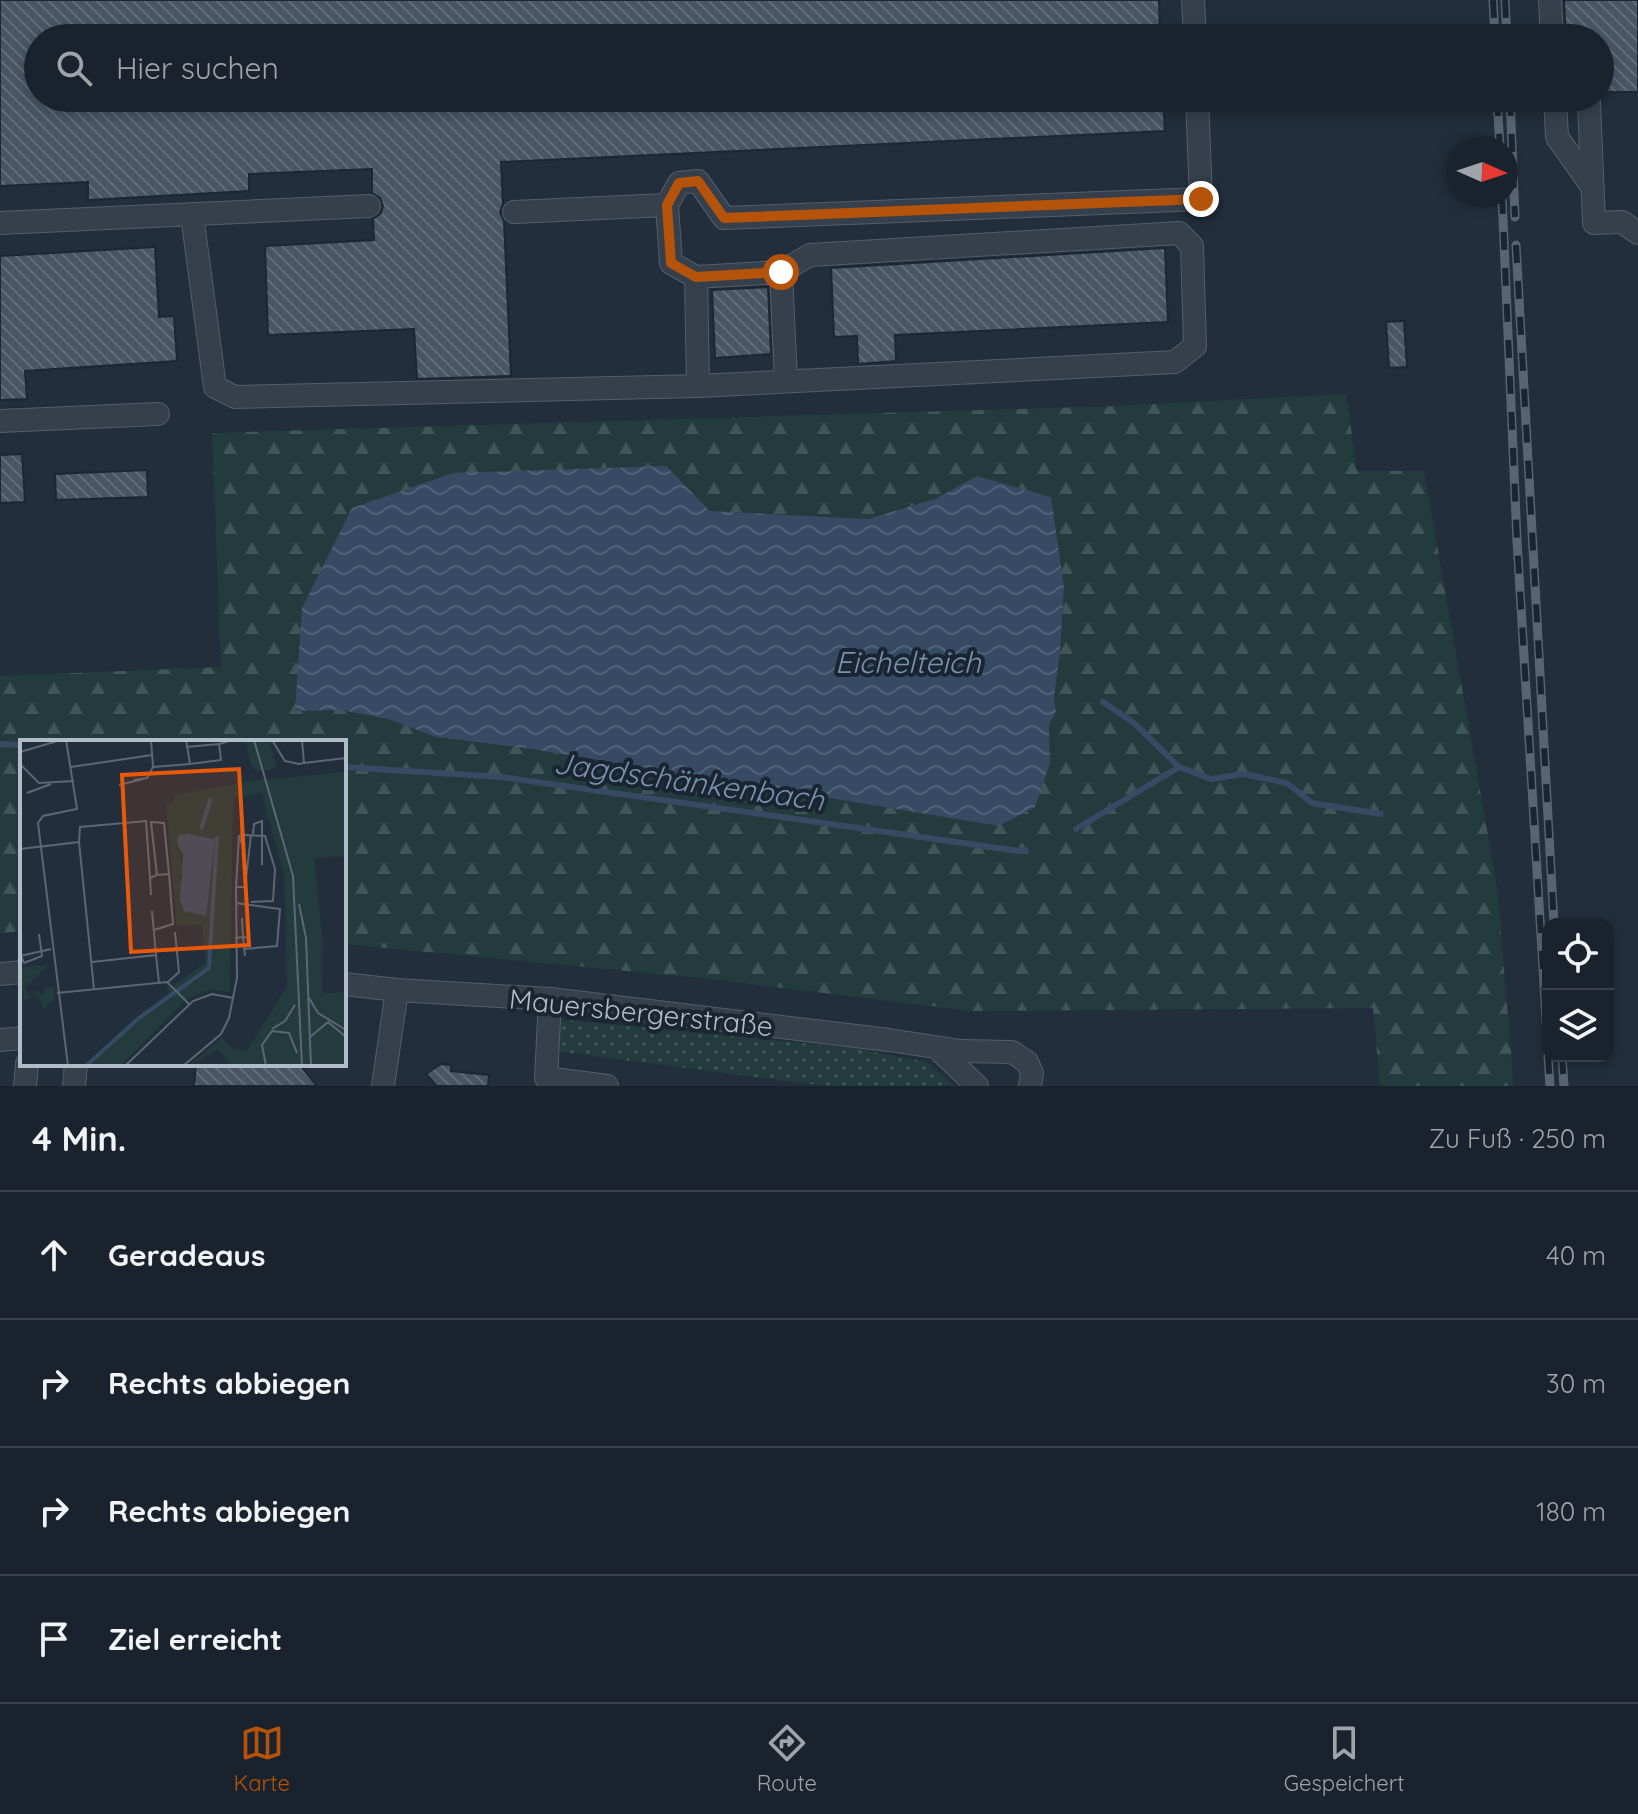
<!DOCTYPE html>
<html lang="de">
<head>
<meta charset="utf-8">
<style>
  :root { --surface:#1a222d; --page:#272f39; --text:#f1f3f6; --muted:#9fa4aa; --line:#383f49; --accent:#b45309 }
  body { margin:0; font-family:Quicksand,sans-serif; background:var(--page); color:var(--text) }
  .controls { position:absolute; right:24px; bottom:24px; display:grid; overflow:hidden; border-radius:16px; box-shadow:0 4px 12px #0003 }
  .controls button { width:72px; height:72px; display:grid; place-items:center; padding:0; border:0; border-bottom:2px solid var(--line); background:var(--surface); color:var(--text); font:40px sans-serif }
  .compass { position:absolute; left:1446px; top:136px; width:72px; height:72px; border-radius:50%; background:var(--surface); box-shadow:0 4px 12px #0003; rotate:93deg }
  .stop { position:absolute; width:24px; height:24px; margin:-18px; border:6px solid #b45309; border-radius:50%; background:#fff }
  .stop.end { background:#b45309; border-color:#fff; box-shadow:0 2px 8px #0008 }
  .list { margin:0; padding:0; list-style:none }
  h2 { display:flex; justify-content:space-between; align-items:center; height:104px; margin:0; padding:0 32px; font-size:34px }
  h2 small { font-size:26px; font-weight:400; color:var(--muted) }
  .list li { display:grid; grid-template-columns:52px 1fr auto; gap:24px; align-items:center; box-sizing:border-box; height:128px; padding:0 32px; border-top:2px solid var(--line) }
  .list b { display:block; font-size:30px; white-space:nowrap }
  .list em { font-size:26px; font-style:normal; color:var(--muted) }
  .icon { flex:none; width:44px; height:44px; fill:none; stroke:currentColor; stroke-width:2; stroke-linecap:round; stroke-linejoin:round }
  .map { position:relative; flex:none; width:1638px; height:1086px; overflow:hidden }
  .search { position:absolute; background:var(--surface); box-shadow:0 4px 12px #0003; left:24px; right:24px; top:24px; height:88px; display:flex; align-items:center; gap:20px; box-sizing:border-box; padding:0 28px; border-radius:44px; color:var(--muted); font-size:30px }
  .sheet { height:616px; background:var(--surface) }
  nav { display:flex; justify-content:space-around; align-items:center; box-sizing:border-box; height:112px; border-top:2px solid var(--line); background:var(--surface); font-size:22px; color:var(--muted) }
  nav a { display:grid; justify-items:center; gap:4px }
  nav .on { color:var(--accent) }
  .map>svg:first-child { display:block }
</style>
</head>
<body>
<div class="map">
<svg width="1638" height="1086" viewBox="0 0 1638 1086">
  <defs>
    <pattern id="grass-dots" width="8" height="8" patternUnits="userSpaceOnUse" patternTransform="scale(2)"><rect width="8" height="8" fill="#243b3d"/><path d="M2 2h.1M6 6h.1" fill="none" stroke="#415558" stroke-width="1.8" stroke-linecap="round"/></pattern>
    <pattern id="forest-firs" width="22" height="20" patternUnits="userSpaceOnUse" patternTransform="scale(2)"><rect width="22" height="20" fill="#243b3d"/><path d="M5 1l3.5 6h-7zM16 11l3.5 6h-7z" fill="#415558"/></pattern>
    <pattern id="water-waves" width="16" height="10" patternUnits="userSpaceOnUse" patternTransform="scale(2)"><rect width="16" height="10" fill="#364a63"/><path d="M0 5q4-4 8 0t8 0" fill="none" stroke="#516278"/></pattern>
    <pattern id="building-back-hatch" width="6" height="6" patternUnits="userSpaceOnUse" patternTransform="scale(2)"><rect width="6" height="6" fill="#485565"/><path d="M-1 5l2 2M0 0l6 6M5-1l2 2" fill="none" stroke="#606c7a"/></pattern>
  </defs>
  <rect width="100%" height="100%" fill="#222e3c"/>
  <path fill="url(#grass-dots)" d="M 557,1019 L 853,1048 L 927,1062 L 955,1086 L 826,1086 L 555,1051 Z"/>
  <path fill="url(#forest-firs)" fill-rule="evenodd" d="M 1346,394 L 1357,471 L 1424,471 L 1497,887 L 1514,1086 L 1380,1086 L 1373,1008 L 972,1011 L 701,978 L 344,944 L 344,742 L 22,742 L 22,931 L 0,933 L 0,676 L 221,667 L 212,433 L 1116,406 ZM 665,466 L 710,511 L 868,519 L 935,499 L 977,477 L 1051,497 L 1064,587 L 1060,652 L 1054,697 L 1056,712 L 1049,725 L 1050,763 L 999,826 L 526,748 L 436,737 L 388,719 L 342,710 L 296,711 L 302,608 Z"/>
  <path fill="url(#water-waves)" d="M 666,466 L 710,511 L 868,519 L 935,499 L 977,476 L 1051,497 L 1064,587 L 1060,652 L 1054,697 L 1056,712 L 1049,725 L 1050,763 L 1035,807 L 999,826 L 526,748 L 436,737 L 388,719 L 342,710 L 295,711 L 302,608 L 352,508 L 453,473 Z"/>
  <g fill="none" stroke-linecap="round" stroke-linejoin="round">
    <path stroke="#364a63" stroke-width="6" d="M 1103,702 L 1134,723 L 1179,767 L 1211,779 L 1243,774 L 1287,783 L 1312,803 L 1381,814
      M 0,744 L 22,745
      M 344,767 L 501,777 L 1019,851 L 1026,850
      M 1076,829 L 1179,767"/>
  </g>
  <path fill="url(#building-back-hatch)" stroke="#1d2733" stroke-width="2" d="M 0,0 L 1159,0 L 1160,38 L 38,38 L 38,98 L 1163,98 L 1165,131 L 501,162 L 503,204 L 500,212 L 504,221 L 511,376 L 417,379 L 414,329 L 268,335 L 265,246 L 374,240 L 373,219 L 381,213 L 383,206 L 380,198 L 372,193 L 372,169 L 249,174 L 249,191 L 88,200 L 88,182 L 0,186 Z
    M 1564,0 L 1638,0 L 1638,92 L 1600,92 L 1600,38 L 1566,38 Z
    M 155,247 L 159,317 L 174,316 L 177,361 L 25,371 L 27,399 L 0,400 L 0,256 Z
    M 1165,248 L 1168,322 L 895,335 L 896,361 L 858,364 L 857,336 L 834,337 L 831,268 Z
    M 768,287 L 771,354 L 715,358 L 712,290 Z
    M 1404,321 L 1407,367 L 1389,368 L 1386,322 Z
    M 22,454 L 25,502 L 0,503 L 0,455 Z
    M 147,470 L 148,497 L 56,500 L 55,474 Z
    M 196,1064 L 299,1064 L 317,1086 L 194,1086 Z
    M 441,1064 L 451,1065 L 451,1071 L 489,1075 L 488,1086 L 437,1086 L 426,1074 Z"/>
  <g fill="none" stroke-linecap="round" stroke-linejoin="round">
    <g stroke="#545e6a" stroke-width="24">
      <path id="minor" d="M 1193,0 L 1195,38
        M 1550,0 L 1552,38
        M 1555,98 L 1557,137 L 1593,188
        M 1589,103 L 1594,223 L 1622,222 L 1638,233
        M 667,205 L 679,183 L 698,181 L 724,218 L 1201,199 L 1197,98
        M 514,212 L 667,205 L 671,263 L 696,277
        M 192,215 L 215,387 L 235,397 L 698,386 L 1175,362 L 1195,346 L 1192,246 L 1179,233 L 810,255 L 781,272 L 696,277 L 698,386
        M 0,223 L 369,206
        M 781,272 L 786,381
        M 0,421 L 158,414
        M 0,974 L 22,972
        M 344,984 L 397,990 L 550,999 L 889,1040 L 961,1051 L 1012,1052 L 1027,1062 L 1032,1073 L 1030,1086
        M 550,999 L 546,1078 L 607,1086
        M 0,1040 L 22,1038
        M 938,1049 L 977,1086
        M 25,1086 L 27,1064
        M 74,1086 L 76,1064
        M 383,1086 L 397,990"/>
    </g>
    <use href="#minor" stroke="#36404c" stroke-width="22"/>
    <g stroke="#586473" stroke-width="9">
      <path id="rail" d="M 1493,0 L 1495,38
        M 1505,0 L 1507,38
        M 1497,98 L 1500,148
        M 1510,98 L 1515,217
        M 1502,196 L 1517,541 L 1548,1052
        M 1516,245 L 1554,924
        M 1548,1056 L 1550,1086
        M 1562,1056 L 1564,1086"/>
    </g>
    <use href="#rail" stroke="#1b2531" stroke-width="6" stroke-dasharray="18" stroke-linecap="butt"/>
  </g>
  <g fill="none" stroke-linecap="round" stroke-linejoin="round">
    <path stroke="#b45309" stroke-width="10" d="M 781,272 L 696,277 L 671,263 L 667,205 L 679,183 L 698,181 L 724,218 L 1201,199"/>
  </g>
  <g text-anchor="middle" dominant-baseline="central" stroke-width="8" stroke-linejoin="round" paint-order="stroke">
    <g font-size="28" fill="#b2bbc8" stroke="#1b2531">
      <text transform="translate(641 1012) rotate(6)">Mauersbergerstraße</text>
    </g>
    <g font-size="30" font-style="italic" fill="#7992b0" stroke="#1b2531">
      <text x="908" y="662">Eichelteich</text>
      <text transform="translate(689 781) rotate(8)">Jagdschänkenbach</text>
    </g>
  </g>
  <g transform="translate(20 740)">
    <rect width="326" height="326" fill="#222e3c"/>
    <path d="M 225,0 L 249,0 L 257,28 L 237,32 L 232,27 ZM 326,32 L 324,116 L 294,119 L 303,200 L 302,253 L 326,252 L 326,326 L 212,326 L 198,310 L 168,326 L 202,298 L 213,309 L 227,311 L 267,246 L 264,135 L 238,40 ZM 29,224 L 4,249 L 11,256 L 18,250 L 22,255 L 26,247 L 34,247 L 35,259 L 23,269 L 18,254 L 4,260 L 0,228 Z" fill="#243b3d"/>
    <path d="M 238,40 L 243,53 L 213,58 L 210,252 L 190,250 L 168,258 L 100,326 L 89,326 L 118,290 L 154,264 L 145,245 L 151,247 L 186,222 L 182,184 L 157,186 L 146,64 L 154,62 L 154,55 ZM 169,94 L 195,99 L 186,171 L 158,137 L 163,132 L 160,108 Z" fill="#243b3d" fill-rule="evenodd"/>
    <path d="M 146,255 L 155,264 L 128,289 L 118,290 L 89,326 L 70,326 L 102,289 Z" fill="#243b3d"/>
    <path d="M 169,94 L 195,99 L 186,176 L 164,171 L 160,160 L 163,115 L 157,103 L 159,95 Z" fill="#364a63"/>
    <path fill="none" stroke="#364a63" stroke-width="4" d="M 181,89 L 191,58M 66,326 L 119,278 L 189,228 L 197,96"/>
    <path fill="none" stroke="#5c6674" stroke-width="2" d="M 46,0 L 57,69 L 23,76 L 18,83 L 48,326M 166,0 L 170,24 L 201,20 L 199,4 L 212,0M 234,0 L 273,136 L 282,326M 252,0 L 265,21 L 279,24 L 284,23 L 282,0M 166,7 L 199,4M 0,12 L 41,0M 284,23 L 326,18M 1,25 L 19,43 L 54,41M 51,27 L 132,15M 133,27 L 170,24M 114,40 L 127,38 L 133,27 L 131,0M 99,45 L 123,39M 7,53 L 31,44M 233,94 L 234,84 L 242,81 L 242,125M 224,95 L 245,96 L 255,129 L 253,161 L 231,162M 59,102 L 74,249M 221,103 L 222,75M 0,109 L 59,102 L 60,87 L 126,81 L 130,138M 216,147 L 225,147 L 231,95M 131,155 L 130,138 L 137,135M 216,163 L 260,169 L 257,206 L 224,209M 279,164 L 286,198 L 291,326M 134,190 L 153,184 L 149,134 L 144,83 L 131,82 L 137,135 L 149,134M 215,198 L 223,197 L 222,178M 136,215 L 139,243M 0,216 L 31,209M 1,216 L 4,223 L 22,216 L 19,194M 225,216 L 223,197 L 230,198M 72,222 L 136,215 L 132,171M 148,242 L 159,232 L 155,192M 37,253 L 147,242 L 169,264M 289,258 L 298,273 L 326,290M 252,289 L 265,281 L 275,265M 290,297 L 308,282 L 326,297M 105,326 L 173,261 L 192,254 L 213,258M 163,326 L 201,294 L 209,278 L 217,238 L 216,147 L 219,96 L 224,95M 246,326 L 242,305 L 252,291 L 269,293 L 277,313"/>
    <path fill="#e8590c" fill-opacity="0.15" stroke="#e8590c" stroke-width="4" d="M 219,29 L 229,205 L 111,212 L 102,35 Z"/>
    <rect width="326" height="326" fill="none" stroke="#b2bbc8" stroke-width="4"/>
  </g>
</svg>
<div class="controls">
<button><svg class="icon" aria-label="locate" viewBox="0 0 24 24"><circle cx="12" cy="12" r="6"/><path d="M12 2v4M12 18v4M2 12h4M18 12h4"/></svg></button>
<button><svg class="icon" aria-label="layers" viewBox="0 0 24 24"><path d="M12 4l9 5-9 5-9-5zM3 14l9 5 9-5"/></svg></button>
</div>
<svg class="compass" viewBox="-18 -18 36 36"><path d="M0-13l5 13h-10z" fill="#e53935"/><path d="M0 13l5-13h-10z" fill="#9fa4aa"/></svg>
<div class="stop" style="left:781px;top:272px"></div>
<div class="stop end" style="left:1201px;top:199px"></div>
<div class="search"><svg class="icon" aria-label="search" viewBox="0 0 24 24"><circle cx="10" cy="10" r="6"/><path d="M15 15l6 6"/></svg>Hier suchen</div>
</div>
<section class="sheet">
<h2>4 Min.<small>Zu Fuß · 250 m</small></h2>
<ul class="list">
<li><svg class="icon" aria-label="ahead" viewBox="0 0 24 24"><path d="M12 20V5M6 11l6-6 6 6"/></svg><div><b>Geradeaus</b></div><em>40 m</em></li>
<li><svg class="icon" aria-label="right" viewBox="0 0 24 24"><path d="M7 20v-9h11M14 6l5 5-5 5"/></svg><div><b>Rechts abbiegen</b></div><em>30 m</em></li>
<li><svg class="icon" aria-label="right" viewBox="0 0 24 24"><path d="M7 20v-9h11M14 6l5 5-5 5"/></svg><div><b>Rechts abbiegen</b></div><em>180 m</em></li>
<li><svg class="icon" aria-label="arrive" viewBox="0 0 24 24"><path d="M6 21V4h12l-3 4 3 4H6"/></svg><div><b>Ziel erreicht</b></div></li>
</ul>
</section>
<nav>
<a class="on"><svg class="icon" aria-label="map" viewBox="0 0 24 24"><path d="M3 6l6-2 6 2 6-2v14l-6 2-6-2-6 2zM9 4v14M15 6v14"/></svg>Karte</a>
<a><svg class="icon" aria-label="directions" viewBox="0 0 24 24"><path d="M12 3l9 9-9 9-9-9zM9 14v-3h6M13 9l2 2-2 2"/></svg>Route</a>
<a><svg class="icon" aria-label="saved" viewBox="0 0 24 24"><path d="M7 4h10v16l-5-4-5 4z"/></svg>Gespeichert</a>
</nav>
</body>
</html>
